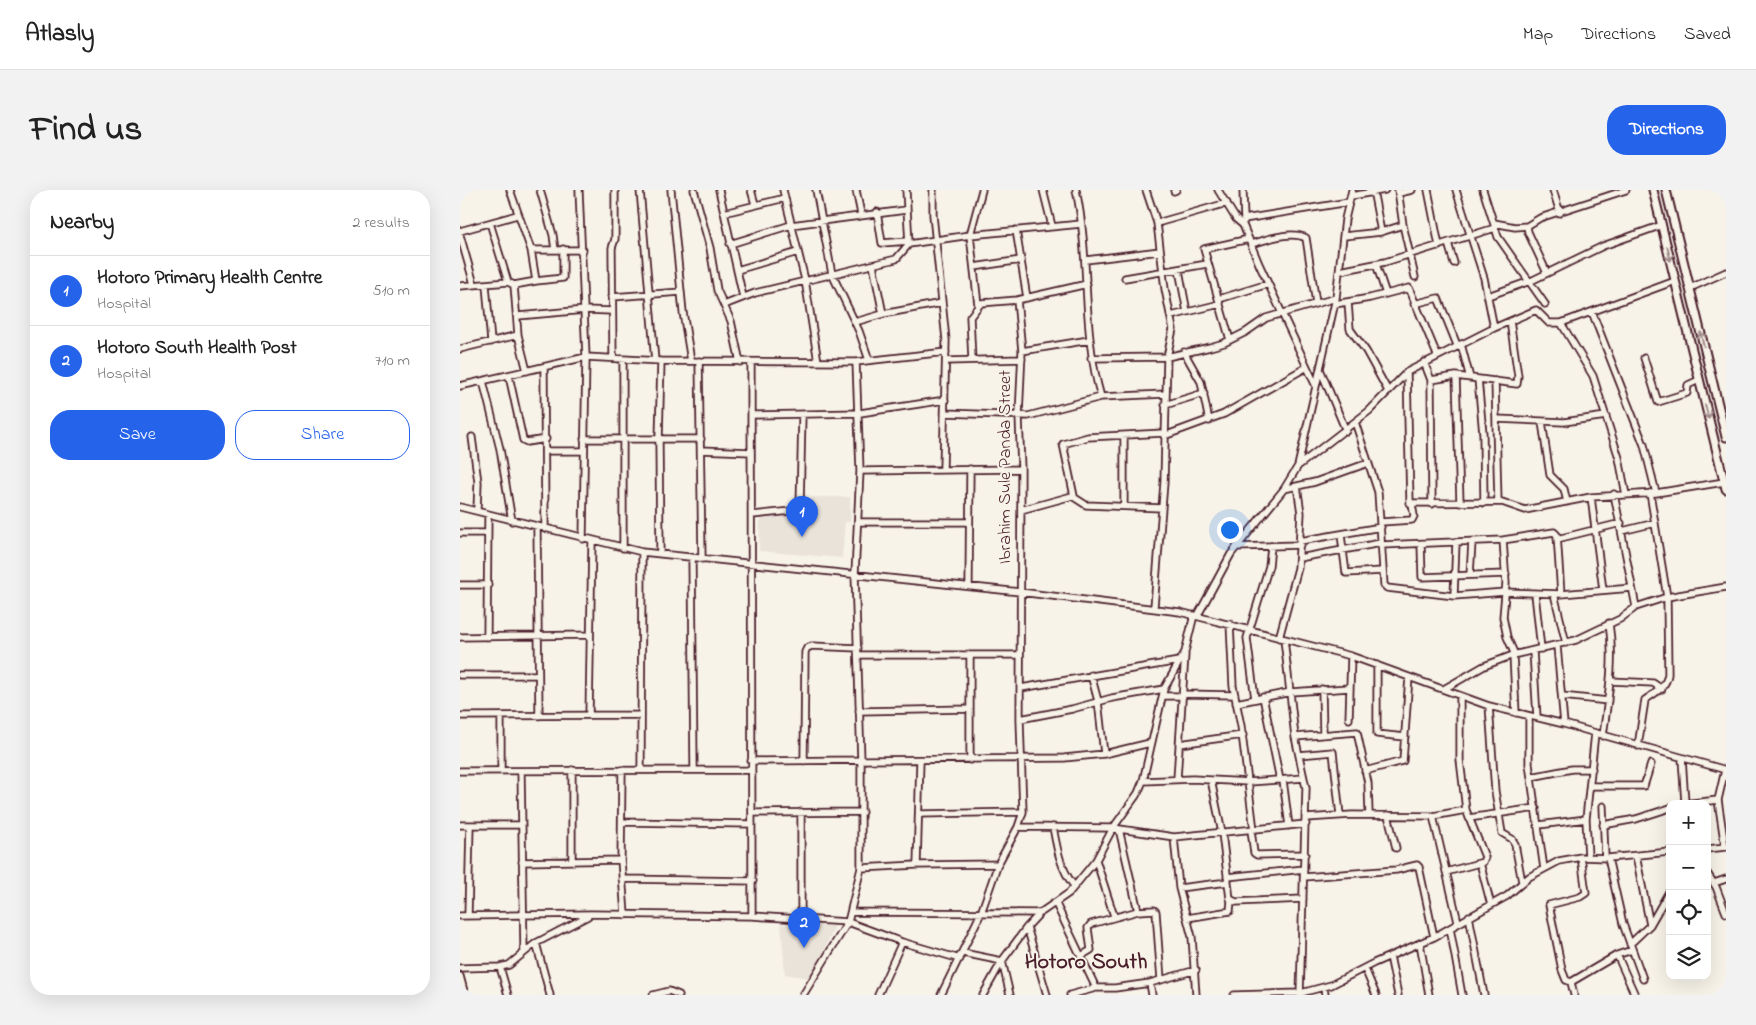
<!DOCTYPE html>
<html lang="en">
<head>
<meta charset="utf-8">
<style>
  :root { --surface:#fff; --page:#f2f2f2; --text:#222; --muted:#767676; --line:#e0e0e0; --accent:#2563eb }
  body { margin:0; font-family:"Indie Flower",sans-serif; background:var(--page); color:var(--text) }
  .controls { position:absolute; right:15px; bottom:15px; display:grid; overflow:hidden; border-radius:10px; box-shadow:0 5px 20px #0002 }
  .controls button { width:45px; height:45px; display:grid; place-items:center; padding:0; border:0; border-bottom:1px solid var(--line); background:var(--surface); color:var(--text); font:25px sans-serif }
  .you { position:absolute; left:769px; top:339px; width:18px; height:18px; margin:-12px; border:4px solid #fff; border-radius:50%; background:#1a73e8; box-shadow:0 0 0 8px #1a73e833 }
  .badge { display:grid; place-items:center; width:32px; height:32px; border-radius:50%; background:var(--accent); color:#fff; font-size:16px; font-weight:700 }
  .pin { position:absolute; translate:-50% -41px; filter:drop-shadow(0 1px 2px #0008) }
  .pin::after { content:''; position:absolute; top:26px; width:18px; height:15px; background:inherit; clip-path:polygon(0 0,100% 0,50% 100%) }
  .list { margin:0; padding:0; list-style:none }
  h2 { display:flex; justify-content:space-between; align-items:center; height:65px; margin:0; padding:0 20px; font-size:21px }
  h2 small { font-size:16px; font-weight:400; color:var(--muted) }
  .list li { display:grid; grid-template-columns:32px 1fr auto; gap:15px; align-items:center; box-sizing:border-box; height:70px; padding:0 20px; border-top:1px solid var(--line) }
  .list b { display:block; font-size:19px; white-space:nowrap }
  .list p { margin:0; font-size:16px; white-space:nowrap; color:var(--muted) }
  .list em { font-size:16px; font-style:normal; color:var(--muted) }
  .actions { display:flex; gap:10px; padding:15px 20px }
  .actions a { flex:1; padding:11px 0; border:1px solid var(--accent); border-radius:20px; text-align:center; font-size:18px; color:var(--accent) }
  .actions .main { background:var(--accent); color:#fff }
  .icon { flex:none; width:28px; height:28px; fill:none; stroke:currentColor; stroke-width:2; stroke-linecap:round; stroke-linejoin:round }
  .map { position:relative; flex:none; width:1266px; height:805px; overflow:hidden; border-radius:20px }
  header { display:flex; align-items:center; gap:30px; box-sizing:border-box; height:70px; padding:0 25px; background:var(--surface); border-bottom:1px solid var(--line) }
  header strong { font-size:24px }
  nav { display:flex; gap:28px; margin-inline-start:auto; font-size:18px }
  .intro { display:flex; align-items:center; justify-content:space-between; box-sizing:border-box; height:120px; padding:0 30px }
  h1 { margin:0; font-size:35px }
  .button { padding:12px 22px; border-radius:20px; background:var(--accent); color:#fff; font-size:18px; font-weight:700 }
  main { display:flex; gap:30px; padding:0 30px }
  aside { flex:1; background:var(--surface); border-radius:20px; box-shadow:0 5px 20px #0002 }
  .map>svg:first-child { display:block }
</style>
</head>
<body>
<header>
<strong>Atlasly</strong>
<nav><a>Map</a><a>Directions</a><a>Saved</a></nav>
</header>
<div class="intro"><h1>Find us</h1><a class="button">Directions</a></div>
<main>
<aside>
<h2>Nearby<small>2 results</small></h2>
<ul class="list">
<li><span class="badge">1</span><div><b>Hotoro Primary Health Centre</b><p>Hospital</p></div><em>510 m</em></li>
<li><span class="badge">2</span><div><b>Hotoro South Health Post</b><p>Hospital</p></div><em>710 m</em></li>
</ul>
<div class="actions"><a class="main">Save</a><a>Share</a></div>
</aside>
<div class="map">
<svg width="1266" height="805" viewBox="0 0 1266 805">
  <rect width="100%" height="100%" fill="#f7f3e8"/>
  <filter id="ink" filterUnits="userSpaceOnUse"><feTurbulence type="fractalNoise" baseFrequency=".02" numOctaves="2"/><feDisplacementMap in="SourceGraphic" scale="10" xChannelSelector="R" yChannelSelector="G"/><feConvolveMatrix kernelMatrix="1 2 1 2 8 2 1 2 1" color-interpolation-filters="sRGB"/></filter>
  <g filter="url(#ink)">
    <path fill="#eae3da" d="M 352,307 L 390,307 L 390,332 L 385,332 L 382,368 L 299,361 L 300,327 L 350,326 Z
      M 321,734 L 375,735 L 363,764 L 349,788 L 325,784 Z"/>
    <g fill="none" stroke-linecap="round" stroke-linejoin="round">
      <g stroke="#4a1f2b" stroke-width="9">
        <path id="minor" d="M 50,0 L 71,60 L 76,91 L 103,88 L 103,59
          M 80,0 L 93,45 L 95,60
          M 119,0 L 126,167 L 123,349
          M 180,0 L 195,171
          M 211,0 L 223,122 L 231,171
          M 234,0 L 250,58 L 257,100 L 271,131 L 280,172
          M 259,0 L 283,107
          M 291,0 L 295,14
          M 323,0 L 345,90 L 358,172
          M 356,0 L 372,84 L 399,141 L 409,170
          M 396,0 L 401,24
          M 446,0 L 449,54
          M 473,0 L 473,25 L 486,150 L 483,279
          M 583,0 L 592,36
          M 616,0 C 631,69 621,140 641,207
          M 686,0 L 697,33 L 705,99 L 713,139 L 707,167 L 704,293 L 694,417
          M 758,0 L 776,29 L 783,35 L 799,74 L 855,194
          M 783,0 L 784,31
          M 913,0 L 921,42
          M 938,0 L 943,35
          M 968,0 L 979,56
          M 996,0 L 1024,88 L 1034,138
          M 1023,0 L 1038,47 L 1085,114
          M 1093,0 L 1100,23
          M 714,1 L 716,0
          M 939,3 L 952,0
          M 891,6 L 925,0
          M 417,22 L 422,53 L 449,51
          M 264,23 L 325,8
          M 784,29 L 889,12
          M 30,33 L 48,92
          M 697,33 L 767,13
          M 1034,33 L 1055,37 L 1067,36 L 1080,28 L 1166,0
          M 1067,36 L 1068,42 L 1087,83
          M 556,40 L 567,108
          M 0,41 L 57,25
          M 0,45 L 14,94
          M 884,46 L 921,42 L 943,35 L 955,87
          M 988,53 L 994,73
          M 270,54 L 331,35 L 446,20
          M 791,54 C 806,50 831,40 846,48 L 856,113
          M 71,60 L 123,60
          M 626,70 L 700,61
          M 916,74 L 926,104
          M 413,75 L 423,124
          M 514,77 L 561,70
          M 277,80 L 338,62
          M 719,80 L 727,122
          M 880,81 L 925,72 L 1035,38
          M 665,88 L 747,74
          M 26,95 L 31,152
          M 54,95 L 58,145 L 67,181
          M 0,96 L 48,92 L 54,95 L 76,91
          M 1230,98 L 1266,82
          M 1028,106 L 1073,90 L 1143,56 L 1202,35
          M 152,107 L 221,102
          M 759,109 L 808,94
          M 888,112 L 890,139 L 906,161 L 928,201
          M 875,114 L 910,108 L 949,98 L 977,165
          M 954,114 L 978,108 L 997,155
          M 264,115 L 295,103 L 436,69 L 449,54 L 510,45 L 522,0
          M 518,115 L 510,45 L 621,34
          M 1132,122 L 1184,255 L 1196,303
          M 58,126 L 125,120 L 152,121
          M 711,126 L 760,114
          M 395,132 L 423,124 L 482,113
          M 1101,133 L 1133,186 L 1159,268 L 1166,305
          M 770,150 L 744,59 L 789,49
          M 1001,154 L 1010,188
          M 0,159 L 58,145
          M 562,161 L 629,150
          M 724,162 L 741,192 L 749,231
          M 153,168 L 152,58 L 155,49 L 155,0
          M 631,168 L 707,167 L 750,157 L 764,153 L 786,142 L 806,128 L 876,108
          M 1184,168 L 1198,212 L 1227,203 L 1228,195 L 1239,190
          M 163,169 L 163,358
          M 512,170 L 510,127 L 521,113 L 557,110 L 627,94
          M 239,171 L 242,369
          M 486,171 L 562,169
          M 291,172 L 292,726
          M 964,172 L 971,190 L 996,186 L 1057,194 L 1058,186 L 1050,131
          M 84,177 L 85,339
          M 860,179 L 886,241
          M 947,182 L 950,313 L 1042,312 L 1065,320 L 1131,307 L 1196,303 L 1264,292
          M 49,186 L 63,250 L 67,252 L 86,249
          M 996,186 L 1000,313
          M 1018,189 L 1023,244 L 1024,313
          M 971,190 L 972,314
          M 23,191 L 40,259 L 52,331
          M 1035,191 L 1038,312
          M 0,196 L 126,167 L 201,171 L 396,172 L 486,162
          M 705,215 L 744,203
          M 485,223 L 568,226 L 641,207 L 705,204
          M 292,225 L 400,223 L 485,210
          M 1036,229 L 1104,232 L 1146,226
          M 895,232 L 918,302 L 924,395 L 927,398 L 994,406 L 1045,402 L 1101,404 L 1172,398
          M 1082,232 L 1090,285 L 1104,299 L 1107,312
          M 704,246 L 764,224 L 847,177
          M 12,247 L 18,292 L 17,321
          M 124,249 L 241,249
          M 241,260 L 291,262
          M 86,261 L 123,261
          M 838,276 L 876,108 L 885,29 L 892,0
          M 400,281 L 561,279
          M 824,299 L 855,292 L 908,273
          M 1154,304 L 1176,417
          M 614,306 L 603,254 L 628,247 L 704,243
          M 1131,307 L 1143,400
          M 664,316 L 664,246
          M 0,317 L 182,362 L 560,402 L 720,422 L 891,466 L 1029,516 L 1104,534 L 1266,580
          M 561,320 L 612,306 L 626,315 L 702,318
          M 292,325 L 332,321 L 340,317 L 342,225
          M 398,332 L 509,332
          M 921,332 L 952,330 L 954,326 L 952,314
          M 77,337 L 79,526
          M 1162,341 L 1195,333
          M 0,343 L 28,343
          M 881,345 L 886,383 L 923,381
          M 1097,349 L 1161,333
          M 1043,350 L 1046,393 L 1043,427 L 1047,447 L 1055,465
          M 840,351 L 921,337
          M 961,354 L 962,387 L 1046,384
          M 921,355 L 1043,350 L 1094,342 L 1097,345 L 1101,404
          M 776,357 L 840,355
          M 200,364 L 199,250 L 201,171
          M 232,368 L 234,580
          M 839,368 L 921,353
          M 1010,385 L 1012,352
          M 0,395 L 28,395
          M 509,396 L 510,279
          M 1075,404 L 1081,459
          M 1094,404 L 1106,453
          M 994,406 L 996,352
          M 738,425 L 771,364 L 824,299 L 838,276 L 909,221 L 947,182 L 1034,138 L 1076,120 L 1089,133 L 1101,133 L 1215,91
          M 770,434 L 773,496 L 781,536 L 794,640
          M 0,447 L 130,445
          M 27,447 L 28,324
          M 819,448 L 838,378 L 841,323 L 837,296
          M 824,449 L 835,547 L 846,598 L 840,805
          M 1097,456 L 1104,534
          M 1073,461 L 1077,527
          M 398,465 L 560,465
          M 510,465 L 510,570
          M 1053,465 L 1056,523
          M 917,475 L 917,544 L 945,547
          M 0,485 L 77,485
          M 631,485 L 638,511 L 644,564
          M 1150,491 L 1193,493 L 1202,499
          M 561,498 L 719,471
          M 862,499 L 863,544
          M 984,499 L 1024,476 L 1053,465 L 1116,450 L 1160,429 L 1176,417 L 1207,407 L 1266,397
          M 723,504 L 775,505
          M 703,506 L 723,506
          M 1102,506 L 1148,511
          M 803,507 L 820,590
          M 795,509 L 787,448 L 809,376 L 811,356
          M 776,513 L 831,502 L 889,498
          M 1029,516 L 1035,601 L 1042,643 L 1052,649 L 1055,654 L 1062,692
          M 399,521 L 510,519
          M 129,525 L 132,351
          M 0,526 L 180,525
          M 41,526 L 41,581
          M 1069,526 L 1069,574 L 1084,679
          M 560,529 L 612,519 L 652,508 L 704,499
          M 889,529 L 891,466
          M 1143,546 C 1148,508 1155,471 1149,433
          M 835,547 L 897,542 L 908,593 L 909,624
          M 719,554 L 783,545
          M 1178,556 L 1185,510 C 1196,502 1206,498 1208,484 L 1207,407 L 1190,303
          M 839,565 L 873,562 L 880,625
          M 1222,568 L 1225,613
          M 291,571 L 604,568 L 644,564 L 690,553
          M 344,571 L 345,462 L 347,458 L 352,456 L 398,458
          M 181,579 L 182,362
          M 162,580 L 161,670 L 165,725
          M 1265,580 L 1258,610 L 1265,657
          M 0,581 L 291,580
          M 61,581 L 64,762
          M 905,581 L 943,571 L 949,487
          M 1071,587 L 1112,579 L 1132,579
          M 717,589 L 725,464
          M 751,590 L 762,643 L 770,709 L 776,712 L 843,709
          M 823,590 L 829,636
          M 683,591 L 733,589 L 789,592 L 844,588
          M 1130,596 L 1184,596 L 1191,574
          M 1223,614 L 1258,610
          M 1143,616 L 1145,668
          M 292,623 L 402,622
          M 459,624 L 563,622
          M 928,625 L 936,658
          M 846,628 L 892,625 L 973,626
          M 1009,628 L 1076,618
          M 162,632 L 292,634
          M 0,635 L 62,635
          M 1079,635 L 1126,629
          M 1143,635 L 1176,629 L 1210,618
          M 558,637 L 653,638 L 714,647 L 846,634
          M 593,637 C 597,659 600,678 614,696
          M 659,639 L 678,721
          M 791,640 L 794,663 L 797,665 L 845,664
          M 714,647 L 719,698 L 732,747 L 736,805
          M 1247,659 L 1266,657
          M 1176,666 L 1190,735
          M 1128,667 L 1126,629 L 1135,543
          M 1148,668 L 1163,734 L 1183,789
          M 636,670 L 654,726
          M 112,671 L 112,580
          M 62,672 L 161,670
          M 1020,673 L 1031,715
          M 457,675 L 460,570
          M 401,678 L 457,675 L 538,674
          M 986,682 L 1023,672 L 1025,667 L 1006,620 L 1000,570 L 1000,506
          M 1247,683 L 1256,697 L 1266,723
          M 767,687 L 844,679
          M 844,687 L 936,680 L 957,675 L 959,677 L 974,747
          M 162,689 L 293,691
          M 1254,693 L 1266,689
          M 719,698 L 768,692
          M 596,714 L 636,798
          M 392,722 L 580,723
          M 0,726 L 131,724 L 292,726 L 388,732 L 442,752 L 500,769
          M 8,726 L 10,635
          M 1009,726 L 1024,805
          M 727,728 L 770,721 L 771,711
          M 341,729 L 341,622
          M 998,732 L 973,626 L 1006,620
          M 567,737 L 587,805
          M 990,738 L 1002,805
          M 76,753 L 90,805
          M 960,753 L 969,805
          M 1170,754 L 1190,735 L 1210,700
          M 503,763 L 542,771 L 550,805
          M 1157,765 L 1175,805
          M 621,766 L 631,760 L 628,738 L 631,734 L 678,721 L 694,720 L 696,722 L 701,790
          M 930,766 L 938,805
          M 40,777 L 48,805
          M 0,778 L 40,777 L 49,775 L 76,753 L 128,726
          M 905,779 L 916,805
          M 0,786 L 5,805
          M 1111,792 L 1157,765 L 1172,760
          M 690,793 L 692,805
          M 864,797 L 865,805
          M 193,805 L 209,801 L 219,805
          M 343,805 L 388,732 L 401,678 L 401,571 L 395,384 L 400,281 L 396,172
          M 418,805 L 442,752
          M 481,805 L 521,723 L 538,674 L 558,637 L 563,622 L 560,529 L 561,279 L 559,226 L 562,161 L 557,110
          M 523,805 L 542,771 L 567,737 L 580,723 L 609,703 L 636,670 L 653,638 L 678,603 L 683,591 L 704,499 L 725,462 L 734,425
          M 610,805 L 636,798 L 655,798 L 690,793 L 736,780
          M 774,805 L 841,803 L 871,795 L 914,773 L 974,747 L 1047,706 L 1069,687 L 1099,671 L 1121,667 L 1148,668 L 1210,662
          M 1114,805 L 1111,792 L 1106,790 L 1102,780 L 1089,715 L 1120,707 L 1126,703 L 1121,667"/>
      </g>
      <g stroke="#4a1f2b" stroke-width="11">
        <path id="major" d="M 1193,0 L 1266,299
          M 1206,0 L 1266,247"/>
      </g>
      <use href="#minor" stroke="#f7f3e8" stroke-width="5.5"/>
      <use href="#major" stroke="#f7f3e8" stroke-width="7"/>
    </g>
    <defs><path id="oneway-shaft" d="M-6 0H5M1.5-3L5.5 0L1.5 3" fill="none" stroke-width="1.6" stroke-linecap="round" stroke-linejoin="round" transform="scale(1.25)"/></defs>
    <g stroke="#a0898a">
      <use href="#oneway-shaft" transform="translate(1209 64) rotate(77)"/>
      <use href="#oneway-shaft" transform="translate(1242 149) rotate(-104)"/>
      <use href="#oneway-shaft" transform="translate(1247 222) rotate(76)"/>
    </g>
  </g>
  <g text-anchor="middle" dominant-baseline="central" stroke-width="4" stroke-linejoin="round" paint-order="stroke">
    <g font-size="18" fill="#4a1f2b" stroke="#f7f3e8">
      <text transform="translate(546 277) rotate(-90)">Ibrahim Sule Panda Street</text>
    </g>
    <g font-size="22" font-weight="bold" fill="#4a1f2b" stroke="#f7f3e8">
      <text x="626" y="773">Hotoro South</text>
    </g>
  </g>
</svg>
<div class="controls">
<button>+</button>
<button>−</button>
<button><svg class="icon" aria-label="locate" viewBox="0 0 24 24"><circle cx="12" cy="12" r="6"/><path d="M12 2v4M12 18v4M2 12h4M18 12h4"/></svg></button>
<button><svg class="icon" aria-label="layers" viewBox="0 0 24 24"><path d="M12 4l9 5-9 5-9-5zM3 14l9 5 9-5"/></svg></button>
</div>
<div class="you"></div>
<div class="pin badge" style="left:342px;top:347px">1</div>
<div class="pin badge" style="left:344px;top:758px">2</div>
</div>
</main>
</body>
</html>
